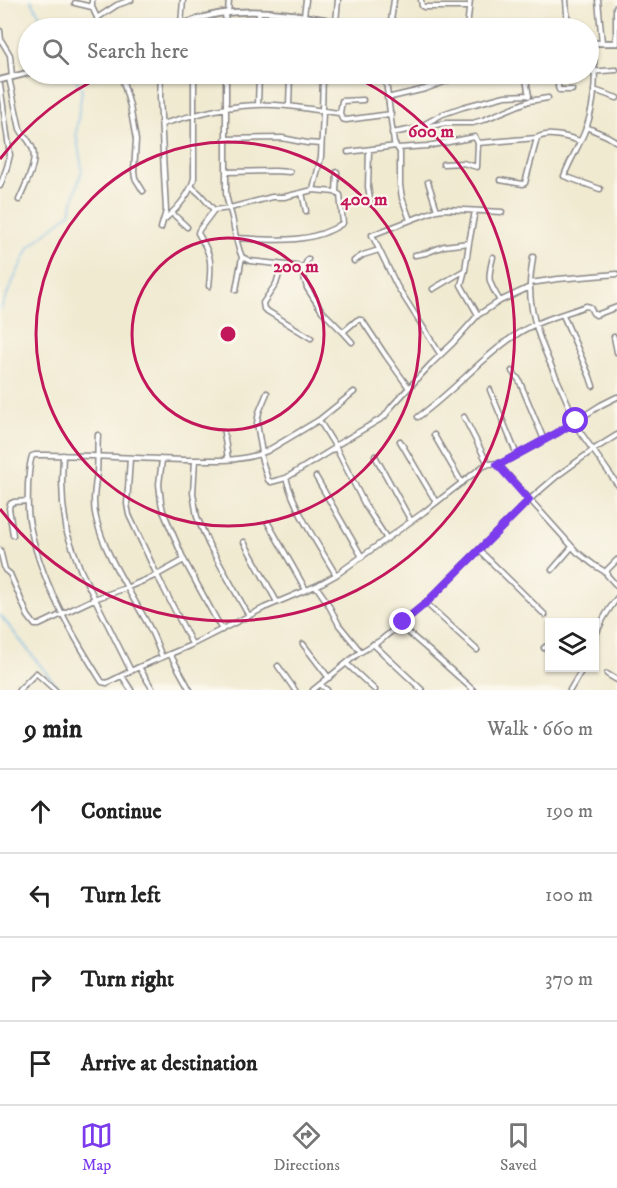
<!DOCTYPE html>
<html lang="en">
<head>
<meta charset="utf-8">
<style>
  :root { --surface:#fff; --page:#f6f6f6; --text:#222; --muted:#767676; --line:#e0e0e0; --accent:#7c3aed }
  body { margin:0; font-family:"IM FELL DW Pica",serif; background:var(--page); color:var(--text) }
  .controls { position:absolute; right:18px; bottom:18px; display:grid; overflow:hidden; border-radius:0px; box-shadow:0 2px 4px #0004 }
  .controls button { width:54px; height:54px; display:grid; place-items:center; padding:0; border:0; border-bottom:2px solid var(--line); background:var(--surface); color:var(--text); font:30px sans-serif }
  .stop { position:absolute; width:18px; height:18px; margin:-14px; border:4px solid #7c3aed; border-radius:50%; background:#fff }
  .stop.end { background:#7c3aed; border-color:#fff; box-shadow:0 2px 6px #0008 }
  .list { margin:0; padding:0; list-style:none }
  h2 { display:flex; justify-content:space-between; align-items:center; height:78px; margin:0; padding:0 24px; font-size:26px }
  h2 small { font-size:20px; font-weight:400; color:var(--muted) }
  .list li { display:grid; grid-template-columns:39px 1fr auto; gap:18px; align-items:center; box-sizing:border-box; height:84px; padding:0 24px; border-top:2px solid var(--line) }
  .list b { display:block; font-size:22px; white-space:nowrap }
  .list em { font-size:20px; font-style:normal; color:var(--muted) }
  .icon { flex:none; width:33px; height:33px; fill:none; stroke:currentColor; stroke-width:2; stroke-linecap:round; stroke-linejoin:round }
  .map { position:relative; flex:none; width:617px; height:690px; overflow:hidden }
  .search { position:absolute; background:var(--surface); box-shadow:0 2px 4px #0004; left:18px; right:18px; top:18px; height:66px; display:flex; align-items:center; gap:15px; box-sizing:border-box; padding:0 21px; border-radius:33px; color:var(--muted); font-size:22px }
  .sheet { height:414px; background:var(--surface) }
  nav { display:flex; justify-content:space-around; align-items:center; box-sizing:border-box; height:84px; border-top:2px solid var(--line); background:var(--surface); font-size:16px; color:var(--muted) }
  nav a { display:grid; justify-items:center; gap:3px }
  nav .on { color:var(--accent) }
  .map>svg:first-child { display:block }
</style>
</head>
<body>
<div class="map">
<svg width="617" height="690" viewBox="0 0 617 690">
  <rect width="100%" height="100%" fill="#fbf7ec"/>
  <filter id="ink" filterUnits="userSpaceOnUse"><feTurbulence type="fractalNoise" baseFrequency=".0167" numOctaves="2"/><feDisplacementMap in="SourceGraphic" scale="12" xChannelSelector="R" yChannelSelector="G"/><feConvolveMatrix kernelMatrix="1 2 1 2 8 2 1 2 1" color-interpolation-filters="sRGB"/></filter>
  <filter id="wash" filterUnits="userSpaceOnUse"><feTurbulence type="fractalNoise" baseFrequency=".008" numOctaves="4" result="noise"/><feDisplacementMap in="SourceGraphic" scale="24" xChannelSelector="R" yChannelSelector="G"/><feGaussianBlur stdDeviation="1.35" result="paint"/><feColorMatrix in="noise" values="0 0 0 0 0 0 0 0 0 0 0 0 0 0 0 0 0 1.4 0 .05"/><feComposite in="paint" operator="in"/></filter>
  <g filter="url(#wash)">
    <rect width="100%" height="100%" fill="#f0ead1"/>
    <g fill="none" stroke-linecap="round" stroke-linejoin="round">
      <path stroke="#6fb4e5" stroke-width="1.5" d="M 31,0 L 47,28
        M 0,310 L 13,281 L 30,246 L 70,213 L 82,169 L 76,133 L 82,90 L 73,74
        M 0,615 L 60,690"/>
    </g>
  </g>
  <g filter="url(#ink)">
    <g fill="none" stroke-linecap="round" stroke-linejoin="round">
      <g stroke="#898686" stroke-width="7">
        <path id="minor" d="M 92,0 L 92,7 L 102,28
          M 421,0 L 422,6 L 424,7 L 469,7
          M 566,0 L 568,28
          M 598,0 L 602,43
          M 75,3 L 92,7
          M 616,7 L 616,43
          M 225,13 L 226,28
          M 228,13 L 229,0
          M 304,15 L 306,0
          M 97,18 L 117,5 L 131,0
          M 336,22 L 338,0
          M 181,25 L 183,0
          M 194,28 L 195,21
          M 258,28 L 259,12
          M 292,28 L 294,14
          M 323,28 L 324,19
          M 390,28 L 394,0
          M 403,28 L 407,24 L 424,23
          M 467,28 L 470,0
          M 0,31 L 1,40 L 10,55 L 12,77
          M 592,43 C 596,68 596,95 589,119 C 584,139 571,157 564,176 L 600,189
          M 588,72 L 616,70
          M 121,74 L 130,106 L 136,140 L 134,171 L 135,178 L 143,191
          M 226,74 L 226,193 C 227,202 230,209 232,217 C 235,231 236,244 242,257 L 250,261 L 304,267 L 308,259
          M 385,74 L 394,143 L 400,152 L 400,185 L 402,198 L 410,220
          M 525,74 L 529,96
          M 559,74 L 558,87 L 559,90 L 572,90
          M 558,75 L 580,75 L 585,74
          M 9,78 L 20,129 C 23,135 28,139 31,145 C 40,160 25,185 19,200
          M 0,85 L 10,155 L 7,167 L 0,186
          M 594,90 L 617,98
          M 387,98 L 425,89 L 466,74
          M 258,105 L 259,74
          M 289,106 L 290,74
          M 322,111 L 323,74
          M 340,113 L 342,101 L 363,100
          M 162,124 C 200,113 235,103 275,105 C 297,106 318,111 340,113 L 342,119 L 346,120 L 391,114
          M 421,126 L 443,114 L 463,107 L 505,96 L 528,95
          M 586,127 L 607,136 L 617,142
          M 392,133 L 446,123 L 473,123 L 483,120 L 529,101 L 548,98
          M 225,139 L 282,138 L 307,143 L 321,144
          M 398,148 L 427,146 L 475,137 L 478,143 L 537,138
          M 369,150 L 368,187 L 371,204
          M 348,152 L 396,146
          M 443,164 L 463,163 L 477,167 L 478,143
          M 226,172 L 275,171 L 290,172
          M 500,180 L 523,184 L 525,183 L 537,138 C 547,131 568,137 580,141
          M 428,182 L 437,210
          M 192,187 L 200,194 L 214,210 L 230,208 L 272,197 L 284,197 L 313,190 L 335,192 L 340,195 L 343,223 C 312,245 271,240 236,238
          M 313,190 L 321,157 L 323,112
          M 336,192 L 337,172
          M 302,193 L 306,211
          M 172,213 L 187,227
          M 165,219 C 178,208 190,195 194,178 L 194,74
          M 161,228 L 166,211 L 160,97 L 161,74
          M 469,243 L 475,211
          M 415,255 L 426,253 L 444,246 L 469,243 L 465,270 L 461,285 L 478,315
          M 493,257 C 487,280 488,281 500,301
          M 533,257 C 532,266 530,276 530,285 C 529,329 555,371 571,411 L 576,417 L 576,426 L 617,484
          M 354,261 L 363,255 L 379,250
          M 282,265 L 276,284 L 263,303 L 264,309 L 311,338
          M 304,267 L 304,277 L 307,288 L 322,311 L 343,332 L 357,320 L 362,320 L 386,356 L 409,388
          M 530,283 L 558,279 L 617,274
          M 209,286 C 212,260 211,255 198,233 L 199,230 L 214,210
          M 433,289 L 465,270
          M 236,290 L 242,257
          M 563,315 L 590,377 L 593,386
          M 343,332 L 352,342
          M 614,337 L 617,352
          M 440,354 L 397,286 L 372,235 L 437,210 L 444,209 L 502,212
          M 512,371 L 519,380 L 544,440
          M 490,390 L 517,455
          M 354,392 L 319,420 L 267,451 C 243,462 215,460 189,460 C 137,459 86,454 35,455 L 32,456 C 29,465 29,475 28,484 C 28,496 27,508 29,520 C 39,579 71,633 102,682 L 107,683 L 139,667 L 189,646 L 264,608 L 318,585 L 336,575 L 424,512 L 482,467 C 492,462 493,464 502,463 L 557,433 L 601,405 L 617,397
          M 418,417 C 452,393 479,360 514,336 C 536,321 562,315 586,306 L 590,307 L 593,313 L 596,315 L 617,307
          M 464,417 L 488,464
          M 319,420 L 335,446 L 365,505 L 387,539
          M 224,433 L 228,459
          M 98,435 C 97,447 98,460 97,472 C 95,488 92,503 96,518 C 104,553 128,588 145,619 C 152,631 157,644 162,657
          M 434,435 L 462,483
          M 400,441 L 436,502
          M 335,446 L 384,417 L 392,406 L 431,364 L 453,343 L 478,315 L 500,301 L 530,287
          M 262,453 L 257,423 L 259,412 L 267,393
          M 260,454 L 268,480 L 271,482 L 286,478 L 335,448
          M 63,455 L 62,481 L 63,504 L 67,533 L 81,571 L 131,671
          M 375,456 L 411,521
          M 130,458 L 127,504 L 129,515 L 157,575 L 192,644
          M 162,460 L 159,484 L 161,502 L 163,511 L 184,560 L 222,630
          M 195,460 L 193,493 L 197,517 L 209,545 L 249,616
          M 497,463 L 577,552 L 594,565 L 607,573
          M 316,477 L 362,557
          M 286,478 C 296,513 318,544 336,575
          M 268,523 L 306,590
          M 13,535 L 9,508 L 10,504 L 14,502 L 28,501
          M 244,542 L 277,602
          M 0,550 L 5,570 L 10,574 L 28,616 L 35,625 L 39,625 L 94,599 L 126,588 L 157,575 L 184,560
          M 479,550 L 545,615
          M 617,560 L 607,570 L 607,575 L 617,586
          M 552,570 L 572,547
          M 316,586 L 327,602 L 339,625 L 361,652
          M 426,603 L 477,650
          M 399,625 C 425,646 449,668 473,690
          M 594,641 C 599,624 607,612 617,598
          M 303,644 L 329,678
          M 373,644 L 422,690
          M 544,648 L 547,646 L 550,647
          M 170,654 L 190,690
          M 347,664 L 375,690
          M 278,666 L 295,690
          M 139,667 L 153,690
          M 607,674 L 617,680
          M 122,676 L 131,690
          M 321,685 L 327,690
          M 19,690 L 36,673 L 55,690
          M 313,690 L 359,653 L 381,640 L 426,603 L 529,500 L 557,476 L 593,450 L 617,435
          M 570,690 L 583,668"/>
      </g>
      <g stroke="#898686" stroke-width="8">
        <path id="tertiary" d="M 171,28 C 188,23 206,15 224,13 C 273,7 322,19 370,28
          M 588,43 L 617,43
          M 0,80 L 28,73"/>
      </g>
      <use href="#minor" stroke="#fff" stroke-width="4"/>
      <use href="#tertiary" stroke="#fff" stroke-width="4.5"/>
    </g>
  </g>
  <g fill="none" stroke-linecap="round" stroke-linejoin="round" filter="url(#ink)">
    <path stroke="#7c3aed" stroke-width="8" d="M 403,622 L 426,603 L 529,500 L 497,464 L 502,463 L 557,433 L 576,421"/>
  </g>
  <g fill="none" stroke="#c2185b" stroke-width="3">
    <circle cx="228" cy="334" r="96"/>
    <circle cx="228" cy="334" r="192"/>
    <path d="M0 159A287 287 0 0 1 107 74M349 74A287 287 0 1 1 0 509"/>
  </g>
  <circle cx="228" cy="334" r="9" fill="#c2185b" stroke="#fbf7ec" stroke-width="3"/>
  <g font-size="18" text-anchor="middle" font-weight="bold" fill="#c2185b" stroke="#fbf7ec" stroke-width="4.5" stroke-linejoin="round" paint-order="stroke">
    <text x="431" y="137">600 m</text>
    <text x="364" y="205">400 m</text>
    <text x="296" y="272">200 m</text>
  </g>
</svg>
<div class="controls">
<button><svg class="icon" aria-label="layers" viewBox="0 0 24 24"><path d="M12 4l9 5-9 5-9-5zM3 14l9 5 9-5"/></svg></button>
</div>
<div class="stop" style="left:576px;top:421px"></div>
<div class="stop end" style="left:403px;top:622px"></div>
<div class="search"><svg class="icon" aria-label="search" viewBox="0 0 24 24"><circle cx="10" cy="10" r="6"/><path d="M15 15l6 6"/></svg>Search here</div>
</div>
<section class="sheet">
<h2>9 min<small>Walk · 660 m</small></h2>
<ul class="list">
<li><svg class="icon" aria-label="ahead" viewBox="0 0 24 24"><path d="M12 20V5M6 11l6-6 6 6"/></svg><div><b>Continue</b></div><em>190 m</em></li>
<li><svg class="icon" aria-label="left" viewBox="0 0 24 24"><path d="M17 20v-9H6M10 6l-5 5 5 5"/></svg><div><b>Turn left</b></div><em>100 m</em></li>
<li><svg class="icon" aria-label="right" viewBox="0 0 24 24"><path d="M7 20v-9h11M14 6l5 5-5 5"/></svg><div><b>Turn right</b></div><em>370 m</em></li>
<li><svg class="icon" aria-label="arrive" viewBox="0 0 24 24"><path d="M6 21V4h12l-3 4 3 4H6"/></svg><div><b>Arrive at destination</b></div></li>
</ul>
</section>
<nav>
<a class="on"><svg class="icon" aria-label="map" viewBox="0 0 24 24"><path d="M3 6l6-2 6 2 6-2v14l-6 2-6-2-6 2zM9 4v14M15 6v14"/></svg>Map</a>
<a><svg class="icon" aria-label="directions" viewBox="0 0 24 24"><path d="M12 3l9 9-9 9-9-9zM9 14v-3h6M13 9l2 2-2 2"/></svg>Directions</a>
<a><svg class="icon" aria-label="saved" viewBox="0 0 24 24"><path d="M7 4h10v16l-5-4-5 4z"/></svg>Saved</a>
</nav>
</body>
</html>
